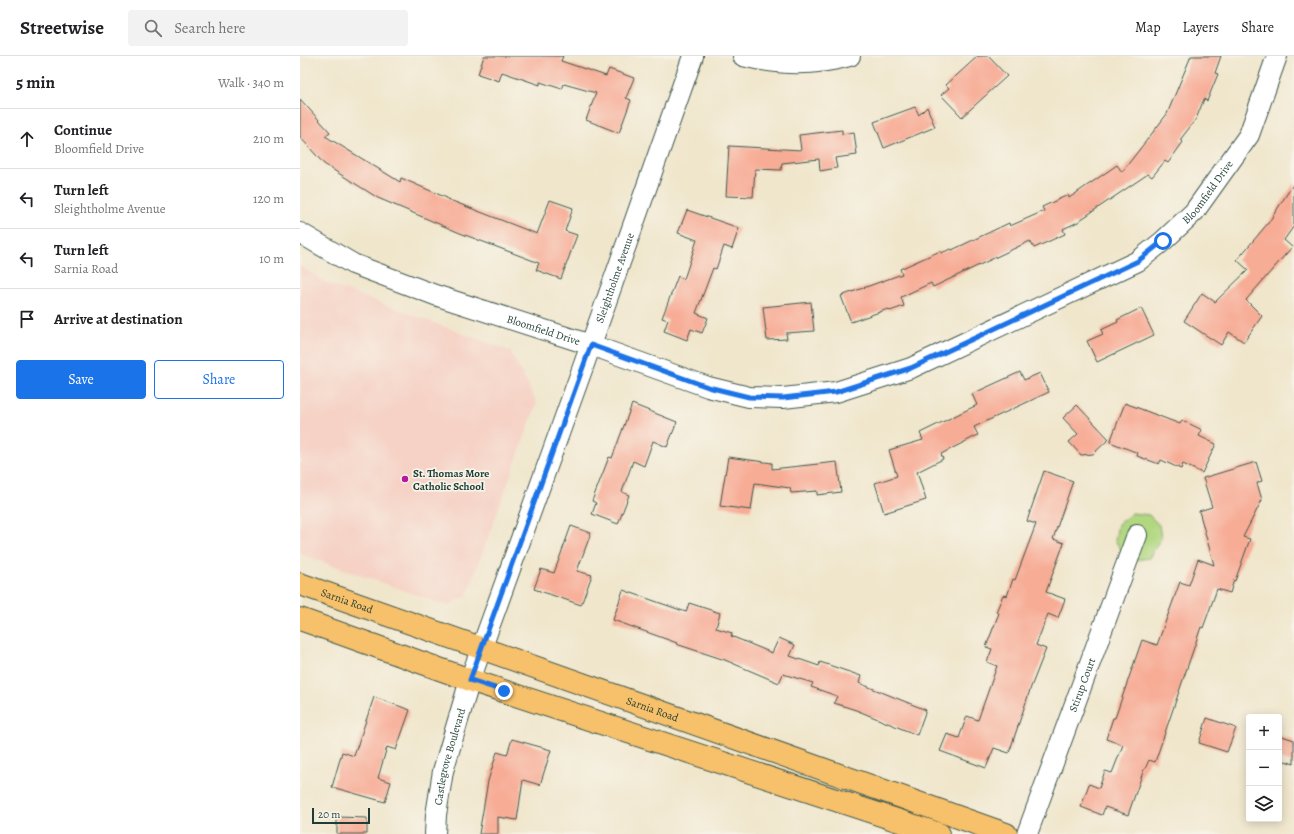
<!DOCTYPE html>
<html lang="en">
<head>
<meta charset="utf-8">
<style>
  :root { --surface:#fff; --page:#f2f2f2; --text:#202124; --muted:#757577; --line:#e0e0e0; --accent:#1a73e8 }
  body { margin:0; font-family:Alegreya,serif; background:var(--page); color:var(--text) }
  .controls { position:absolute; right:12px; bottom:12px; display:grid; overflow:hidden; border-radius:4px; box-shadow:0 2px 10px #0003 }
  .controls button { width:36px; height:36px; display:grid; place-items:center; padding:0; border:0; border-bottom:1px solid var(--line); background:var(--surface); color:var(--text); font:20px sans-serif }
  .scale { position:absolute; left:12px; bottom:10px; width:58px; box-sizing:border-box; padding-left:4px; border:2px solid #1f3d34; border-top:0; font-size:11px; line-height:14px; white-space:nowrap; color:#1f3d34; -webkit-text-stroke:3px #f7f3e8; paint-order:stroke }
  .stop { position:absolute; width:12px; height:12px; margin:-9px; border:3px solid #1a73e8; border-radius:50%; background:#fff }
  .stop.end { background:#1a73e8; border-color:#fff; box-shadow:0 1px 4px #0008 }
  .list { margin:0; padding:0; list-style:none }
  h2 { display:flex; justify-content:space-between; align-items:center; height:52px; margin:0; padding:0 16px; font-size:17px }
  h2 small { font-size:13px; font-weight:400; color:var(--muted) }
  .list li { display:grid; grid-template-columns:26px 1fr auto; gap:12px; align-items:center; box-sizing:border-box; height:60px; padding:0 16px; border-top:1px solid var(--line) }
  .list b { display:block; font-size:15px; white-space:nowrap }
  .list p { margin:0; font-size:13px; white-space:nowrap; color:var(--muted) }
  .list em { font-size:13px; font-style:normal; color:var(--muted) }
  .actions { display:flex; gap:8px; padding:12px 16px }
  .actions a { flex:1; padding:9px 0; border:1px solid var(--accent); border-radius:4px; text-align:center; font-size:14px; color:var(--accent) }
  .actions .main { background:var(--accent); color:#fff }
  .icon { flex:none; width:22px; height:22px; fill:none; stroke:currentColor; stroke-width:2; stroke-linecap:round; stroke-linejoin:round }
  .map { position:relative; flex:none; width:994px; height:778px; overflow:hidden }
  header { display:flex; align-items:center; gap:24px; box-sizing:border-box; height:56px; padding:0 20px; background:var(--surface); border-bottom:1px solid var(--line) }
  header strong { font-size:19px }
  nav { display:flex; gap:22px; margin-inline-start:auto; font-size:14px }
  .search { width:280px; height:36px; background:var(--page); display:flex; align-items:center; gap:10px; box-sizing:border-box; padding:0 14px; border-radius:4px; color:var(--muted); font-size:15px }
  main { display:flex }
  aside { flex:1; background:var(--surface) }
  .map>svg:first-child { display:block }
</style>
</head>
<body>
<header>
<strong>Streetwise</strong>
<div class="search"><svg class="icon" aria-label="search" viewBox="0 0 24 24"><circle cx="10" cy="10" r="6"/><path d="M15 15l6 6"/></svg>Search here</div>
<nav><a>Map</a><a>Layers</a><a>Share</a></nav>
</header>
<main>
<aside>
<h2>5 min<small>Walk · 340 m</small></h2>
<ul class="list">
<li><svg class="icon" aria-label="ahead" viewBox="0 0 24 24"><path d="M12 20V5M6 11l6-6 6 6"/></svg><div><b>Continue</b><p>Bloomfield Drive</p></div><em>210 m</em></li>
<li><svg class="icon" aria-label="left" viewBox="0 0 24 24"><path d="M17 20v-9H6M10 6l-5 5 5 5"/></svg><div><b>Turn left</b><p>Sleightholme Avenue</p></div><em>120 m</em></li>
<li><svg class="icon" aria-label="left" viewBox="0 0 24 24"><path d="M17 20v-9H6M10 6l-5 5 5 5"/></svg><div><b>Turn left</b><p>Sarnia Road</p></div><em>10 m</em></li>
<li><svg class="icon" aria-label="arrive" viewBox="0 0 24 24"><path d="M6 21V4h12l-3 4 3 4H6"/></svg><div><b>Arrive at destination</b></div></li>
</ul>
<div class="actions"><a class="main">Save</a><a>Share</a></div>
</aside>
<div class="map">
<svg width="994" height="778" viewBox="0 0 994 778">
  <rect width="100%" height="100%" fill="#f7f3e8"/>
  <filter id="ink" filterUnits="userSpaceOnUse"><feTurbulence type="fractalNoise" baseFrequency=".025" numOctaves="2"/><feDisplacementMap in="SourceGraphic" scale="8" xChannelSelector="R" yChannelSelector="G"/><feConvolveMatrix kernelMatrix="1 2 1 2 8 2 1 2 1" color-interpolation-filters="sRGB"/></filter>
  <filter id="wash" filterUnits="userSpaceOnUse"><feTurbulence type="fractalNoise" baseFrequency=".012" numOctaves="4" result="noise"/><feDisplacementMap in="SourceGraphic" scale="16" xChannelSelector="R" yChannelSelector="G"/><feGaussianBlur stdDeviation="0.9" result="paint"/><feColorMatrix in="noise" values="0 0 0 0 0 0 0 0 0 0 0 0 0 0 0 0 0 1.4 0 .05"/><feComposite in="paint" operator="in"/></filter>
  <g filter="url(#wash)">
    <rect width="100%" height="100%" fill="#f0e6cc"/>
    <path fill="#f6d1c5" d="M 0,210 L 26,227 L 210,295 L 237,347 L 167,539 L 148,550 L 0,498 Z"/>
    <path fill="#b1d780" stroke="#688a5a" d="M 832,457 L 849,459 L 859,469 L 861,482 L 849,502 L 836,504 L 824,499 L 815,484 L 818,468 Z"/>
    <g id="blocks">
      <path fill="#f7ac95" d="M 184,0 L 263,0 L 261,5 L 306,20 L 309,13 L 334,22 L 326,42 L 331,44 L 319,77 L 286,64 L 296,37 L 264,28 L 262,33 L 240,26 L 240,29 L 202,16 L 199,25 L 178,18 Z
        M 678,0 L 688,0 L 707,20 L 662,61 L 641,39 L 649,32 L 646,29 Z
        M 891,0 L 921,0 L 915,17 L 918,18 L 907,45 L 904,43 L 896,63 L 880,84 L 883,86 L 868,107 L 865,105 L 852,121 L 848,118 L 780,164 L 780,165 L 763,173 L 765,178 L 734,192 L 730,185 L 633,231 L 631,227 L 601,241 L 604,250 L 590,255 L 588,253 L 551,266 L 541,240 L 602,218 L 600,213 L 640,195 L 641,197 L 651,193 L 652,194 L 709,167 L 710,170 L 744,155 L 742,151 L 768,139 L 769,142 L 817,109 L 822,116 L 867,58 Z
        M 0,43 L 30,76 L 25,80 L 100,126 L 101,122 L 147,142 L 147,143 L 237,178 L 250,144 L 273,152 L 265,175 L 277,179 L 261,223 L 236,214 L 239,207 L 160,177 L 78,142 L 24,108 L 0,81 Z
        M 615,51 L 619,59 L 627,51 L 635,71 L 584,92 L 574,66 Z
        M 542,74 L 542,78 L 554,76 L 557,99 L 535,102 L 537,112 L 520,115 L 519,103 L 482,107 L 481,114 L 455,113 L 453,141 L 426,140 L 429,90 L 501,94 L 499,79 Z
        M 994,127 L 994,170 L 984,184 L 992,191 L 946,244 L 962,260 L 944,286 L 929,276 L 921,289 L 884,265 L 902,237 L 915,246 L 948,214 L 937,204 L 969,166 Z
        M 387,154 L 439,172 L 432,193 L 424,190 L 416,213 L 413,212 L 396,257 L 408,262 L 402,277 L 391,273 L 387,284 L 364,275 L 368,264 L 362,262 L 378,220 L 384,223 L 397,184 L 378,177 Z
        M 511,246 L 514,275 L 486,277 L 487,283 L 467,284 L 463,251 Z
        M 841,252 L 854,279 L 797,306 L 787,285 L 803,278 L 801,274 L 818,266 L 817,264 Z
        M 720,316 L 724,324 L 740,317 L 749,336 L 674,371 L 678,379 L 641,398 L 643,403 L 617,416 L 626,444 L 584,457 L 575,427 L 597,420 L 589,394 L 623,384 L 620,377 L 677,349 L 672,338 Z
        M 825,347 L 880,368 L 882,364 L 902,374 L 899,380 L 916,388 L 902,417 L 883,408 L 881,413 L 861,404 L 859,408 L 837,400 L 838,397 L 810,386 Z
        M 332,348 L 377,366 L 367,391 L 353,385 L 344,410 L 333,405 L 322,436 L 329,439 L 318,468 L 292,458 L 296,447 L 292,445 L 309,401 L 312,402 Z
        M 777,349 L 809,383 L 793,398 L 781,399 L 769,386 L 778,378 L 763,362 Z
        M 428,401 L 472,407 L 472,413 L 537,406 L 541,436 L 517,439 L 517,435 L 491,437 L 490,432 L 455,427 L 451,454 L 420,450 Z
        M 956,406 L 962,425 L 957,427 L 962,444 L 943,481 L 950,483 L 935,525 L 934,524 L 930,537 L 917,533 L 903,572 L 901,571 L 855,706 L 849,704 L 845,713 L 844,713 L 828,759 L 805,751 L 802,759 L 781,751 L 789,728 L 799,732 L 805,715 L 812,717 L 823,689 L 806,683 L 813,662 L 815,662 L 842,584 L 857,589 L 880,526 L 889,529 L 898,503 L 914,509 L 899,455 L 912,451 L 903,422 Z
        M 744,415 L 773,425 L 753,483 L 764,487 L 746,536 L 765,543 L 758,562 L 748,558 L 736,589 L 746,593 L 731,631 L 709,697 L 694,692 L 686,712 L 640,695 L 647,678 L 659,682 L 667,660 L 678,664 L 697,610 L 687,606 L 692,593 L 686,591 L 699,557 L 696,556 L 703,539 L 707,540 L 713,523 L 715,524 L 736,468 L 727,465 Z
        M 271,470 L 291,477 L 277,515 L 292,519 L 281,549 L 234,533 L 241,513 L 254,517 Z
        M 323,534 L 386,556 L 389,547 L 420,557 L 416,572 L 432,577 L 431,580 L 472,597 L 479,582 L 495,589 L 490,600 L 519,610 L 520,606 L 561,620 L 559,627 L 626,654 L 617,679 L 556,654 L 534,647 L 537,640 L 511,631 L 513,627 L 483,618 L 479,627 L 425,604 L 376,588 L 377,587 L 313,564 Z
        M 74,641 L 110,654 L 96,694 L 87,691 L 78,722 L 91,726 L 85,746 L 32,731 L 42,696 L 54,700 Z
        M 907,662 L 936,672 L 927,696 L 899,687 Z
        M 979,679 L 994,684 L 994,708 L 979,703 Z
        M 212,683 L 251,694 L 240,729 L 223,724 L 217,764 L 198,761 L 198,778 L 179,778 L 188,725 L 197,696 L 207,699 Z
        M 37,761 L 67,762 L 67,778 L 37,778 Z"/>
    </g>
  </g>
  <g filter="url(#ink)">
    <use href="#blocks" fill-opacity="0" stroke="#3e564b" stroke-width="1"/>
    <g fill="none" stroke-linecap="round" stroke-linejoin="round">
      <g stroke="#3e564b" stroke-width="22">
        <g id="minor">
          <path d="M 443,0 C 478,9 515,10 550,0"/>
          <path id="s1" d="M 0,177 L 53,208 L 135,239 L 291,289 L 408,331 L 449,341 L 483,342 L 536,336 L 611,312 L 838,205 L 863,185 L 894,156 L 949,79 L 977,0"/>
          <path id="s2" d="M 135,778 L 136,759 L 143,715 L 170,624 L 283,311 L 393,0"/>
          <path id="s3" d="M 727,778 L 837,479"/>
        </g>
      </g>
      <g stroke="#3e564b" stroke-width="24">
        <g id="major">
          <path id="s4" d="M 0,528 L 706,778"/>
          <path d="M 0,563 L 170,624 L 639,778"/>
        </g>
      </g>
      <use href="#minor" stroke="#fff" stroke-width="20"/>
      <use href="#major" stroke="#f7c06b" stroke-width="22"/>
    </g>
  </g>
  <g fill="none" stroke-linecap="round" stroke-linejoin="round" filter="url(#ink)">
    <path stroke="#1a73e8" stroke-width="5" d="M 204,635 L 170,624 L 291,289 L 408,331 L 449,341 L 483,342 L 536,336 L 611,312 L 838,205 L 863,185"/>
  </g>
  <circle fill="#b5179e" stroke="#f7f3e8" stroke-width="1.5" cx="105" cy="423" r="4"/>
  <g text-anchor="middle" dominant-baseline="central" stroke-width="3.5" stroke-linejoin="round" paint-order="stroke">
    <g font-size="11" fill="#1f3d34" stroke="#f7f3e8">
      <text stroke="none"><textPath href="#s1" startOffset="995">Bloomfield Drive</textPath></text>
      <text stroke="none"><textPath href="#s2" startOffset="586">Sleightholme Avenue</textPath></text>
      <text stroke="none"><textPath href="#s1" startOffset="263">Bloomfield Drive</textPath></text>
      <text stroke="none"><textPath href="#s4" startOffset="50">Sarnia Road</textPath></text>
      <text stroke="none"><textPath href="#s3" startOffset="159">Stirup Court</textPath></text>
      <text stroke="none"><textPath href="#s4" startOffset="374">Sarnia Road</textPath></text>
      <text stroke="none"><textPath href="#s2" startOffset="79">Castlegrove Boulevard</textPath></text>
    </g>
    <g font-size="11" font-weight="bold" fill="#1f3d34" stroke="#f7f3e8" text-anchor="start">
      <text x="113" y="417">St. Thomas More<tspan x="113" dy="13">Catholic School</tspan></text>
    </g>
  </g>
</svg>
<div class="controls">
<button>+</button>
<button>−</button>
<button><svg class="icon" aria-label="layers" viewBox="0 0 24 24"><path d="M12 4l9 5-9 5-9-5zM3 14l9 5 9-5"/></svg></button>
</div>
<div class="scale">20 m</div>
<div class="stop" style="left:863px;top:185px"></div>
<div class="stop end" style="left:204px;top:635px"></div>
</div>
</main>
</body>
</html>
